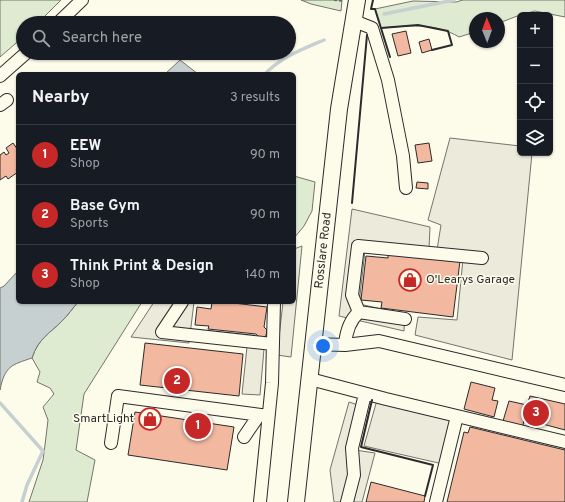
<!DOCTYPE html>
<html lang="en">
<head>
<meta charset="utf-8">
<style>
  :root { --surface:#171b24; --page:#242831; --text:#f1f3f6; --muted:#9ea1a6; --line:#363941; --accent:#c62828 }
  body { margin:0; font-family:Overpass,sans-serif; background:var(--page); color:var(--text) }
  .controls { position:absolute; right:12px; top:12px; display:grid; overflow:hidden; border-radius:6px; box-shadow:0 1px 3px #0004 }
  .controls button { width:36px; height:36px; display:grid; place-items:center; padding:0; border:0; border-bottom:1px solid var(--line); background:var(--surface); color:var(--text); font:20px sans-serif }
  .compass { position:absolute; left:469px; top:12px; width:36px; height:36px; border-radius:50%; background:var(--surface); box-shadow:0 1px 3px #0004; rotate:359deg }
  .you { position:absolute; left:323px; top:346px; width:14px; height:14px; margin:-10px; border:3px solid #fff; border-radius:50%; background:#1a73e8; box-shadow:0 0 0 6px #1a73e833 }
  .badge { display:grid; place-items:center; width:26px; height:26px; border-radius:50%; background:var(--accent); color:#fff; font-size:13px; font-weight:700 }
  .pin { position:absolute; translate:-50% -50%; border:2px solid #fff; box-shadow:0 1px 4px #0006 }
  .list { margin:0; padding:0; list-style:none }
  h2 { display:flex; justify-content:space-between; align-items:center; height:52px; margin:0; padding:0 16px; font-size:17px }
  h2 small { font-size:13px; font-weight:400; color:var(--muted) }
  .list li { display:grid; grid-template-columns:26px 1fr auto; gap:12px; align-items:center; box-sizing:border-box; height:60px; padding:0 16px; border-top:1px solid var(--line) }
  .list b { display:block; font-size:15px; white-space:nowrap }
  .list p { margin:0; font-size:13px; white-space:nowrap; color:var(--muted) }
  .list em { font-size:13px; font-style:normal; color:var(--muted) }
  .icon { flex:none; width:22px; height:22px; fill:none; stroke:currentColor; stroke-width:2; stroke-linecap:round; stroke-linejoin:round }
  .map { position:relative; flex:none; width:565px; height:502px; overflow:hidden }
  .search { position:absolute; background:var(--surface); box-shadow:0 1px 3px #0004; left:16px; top:16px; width:280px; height:44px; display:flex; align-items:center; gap:10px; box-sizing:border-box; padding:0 14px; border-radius:22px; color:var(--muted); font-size:15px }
  .panel { position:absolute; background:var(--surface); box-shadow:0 1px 3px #0004; left:16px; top:72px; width:280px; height:232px; border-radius:6px }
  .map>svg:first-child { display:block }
</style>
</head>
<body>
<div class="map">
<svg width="565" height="502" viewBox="0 0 565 502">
  <rect width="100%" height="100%" fill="#fdfbea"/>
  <path fill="#deebd1" stroke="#74746e" d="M 0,0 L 61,0 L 38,23 L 23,23 L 23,37 L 0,57 Z
    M 301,0 L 342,0 L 341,11 L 311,4 Z
    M 463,0 L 565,0 L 565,17 L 535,11 L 520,15 L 499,23 L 499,18 L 475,18 L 475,32 L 459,37 C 434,22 408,26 381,28 L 375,9 L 413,1 L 456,2 Z
    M 294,176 L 315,182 L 312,211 L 304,226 L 294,238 Z
    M 78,302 L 142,302 L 84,394 L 76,450 L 95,460 L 87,502 L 29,502 L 43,460 L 45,445 L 48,420 L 43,407 L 54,394 L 50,388 L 37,382 L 40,372 L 32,358 C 38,339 49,334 62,321 C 68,315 73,308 78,302 Z"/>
  <path fill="#eceadb" stroke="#74746e" d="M 450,138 L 520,146 L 520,153 L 532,153 L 512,360 L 415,335 L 418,317 L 457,320 L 463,259 L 436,256 L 441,225 L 428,220 Z
    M 352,209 L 430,227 L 429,249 L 365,251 L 359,304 L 405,314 L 404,331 L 339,316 Z
    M 302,246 L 291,357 L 277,355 L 283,302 L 294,302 L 294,249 Z
    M 154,302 L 194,302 L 189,343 L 131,337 Z
    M 247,347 L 264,349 L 260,395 L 242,394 Z
    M 377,400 L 452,420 L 443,464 L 364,446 Z
    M 349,402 L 358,405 L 348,449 L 375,453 L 362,502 L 334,502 L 330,470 Z"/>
  <path fill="#c7d0d0" stroke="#74746e" d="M 180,60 L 198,74 L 165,74 Z
    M 18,271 L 18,302 L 78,302 C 73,308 68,315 62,321 C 49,334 38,339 32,358 C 11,365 5,366 0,390 L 0,288 L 4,286 Z"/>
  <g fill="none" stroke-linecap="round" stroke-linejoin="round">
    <path stroke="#c7d0d0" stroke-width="3.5" d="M 384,14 L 454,0
      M 265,74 C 281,57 303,49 324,40
      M 0,403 L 43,451 L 27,485 L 22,502"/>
  </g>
  <path fill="#f2b8a0" stroke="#2b2b2b" d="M 406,31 L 411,53 L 398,56 L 392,34 Z
    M 429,39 L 432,50 L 422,53 L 419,42 Z
    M 13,143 L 18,150 L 18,167 L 16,169 L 18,172 L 8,179 L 6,176 L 0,180 L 0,155 L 4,152 L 6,155 L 9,153 L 6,148 Z
    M 429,143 L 432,161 L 418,163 L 415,145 Z
    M 417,182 L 428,183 L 428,189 L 416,188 Z
    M 388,253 L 460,261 L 453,317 L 381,308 L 382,302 L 361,300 L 366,256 L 388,258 Z
    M 212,302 L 225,302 L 267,307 L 264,327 L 267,330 L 266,336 L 263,338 L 258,336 L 256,334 L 208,329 L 209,326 L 195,325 L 197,307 L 211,309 Z
    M 145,343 L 243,354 L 239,396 L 140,385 Z
    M 471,382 L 495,388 L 492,400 L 498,401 L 494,417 L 464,409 Z
    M 530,396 L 565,404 L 565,430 L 524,419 L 523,426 L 503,421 L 509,401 L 527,405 Z
    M 135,412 L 234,427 L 227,470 L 128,455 Z
    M 470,427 L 565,450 L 565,502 L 447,502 L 464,432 L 468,433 Z
    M 371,482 L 425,496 L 424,502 L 366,502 Z"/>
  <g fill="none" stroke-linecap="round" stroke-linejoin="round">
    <g stroke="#2b2b2b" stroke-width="14">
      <path id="minor" d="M 354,21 L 372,28 L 388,80 L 403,156 L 406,188
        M 58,23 L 82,0
        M 0,76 L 26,53
        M 0,105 L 7,100
        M 182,302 L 162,332 L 273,344
        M 359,312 L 352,295 L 358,246 L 482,258
        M 359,312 L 405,319
        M 313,344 L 345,345 L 379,341 L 565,385
        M 345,345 C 346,332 350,320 359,312
        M 310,379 L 386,399 L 457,416 L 436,502
        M 457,416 L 565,442
        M 244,437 L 259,415
        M 111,443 L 118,396 L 268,416
        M 260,502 L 272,383 L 274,302
        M 347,502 L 354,475 L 352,448 L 365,394"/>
    </g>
    <g stroke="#2b2b2b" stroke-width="18">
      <g id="major">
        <path id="s1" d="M 296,502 L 339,109 L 357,0"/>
      </g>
    </g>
    <path stroke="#6a6964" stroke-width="2" stroke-dasharray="3 2" stroke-linecap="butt" d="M 334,0 L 344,1"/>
    <use href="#minor" stroke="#fdfbea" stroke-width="12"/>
    <use href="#major" stroke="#fdfbea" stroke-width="16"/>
    <path stroke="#2b2b2b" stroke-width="2" d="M 373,0 L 371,9 L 375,9 L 390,57
      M 381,28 L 418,25 L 448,31 L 452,45 L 432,50
      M 352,203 L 367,35
      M 372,400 L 361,447 L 433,465 L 425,496"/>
  </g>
  <defs>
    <g id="shop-ring" transform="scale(1.15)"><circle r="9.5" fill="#fdfbea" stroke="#c62828" stroke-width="1.5"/><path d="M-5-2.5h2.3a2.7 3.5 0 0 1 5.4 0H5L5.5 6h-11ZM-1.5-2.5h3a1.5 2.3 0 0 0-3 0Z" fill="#c62828"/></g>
  </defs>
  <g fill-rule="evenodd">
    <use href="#shop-ring" x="410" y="280"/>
    <use href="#shop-ring" x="150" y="419"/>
  </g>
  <g text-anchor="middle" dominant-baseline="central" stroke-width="3" stroke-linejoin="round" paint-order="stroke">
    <g font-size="12" fill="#2b2b2b" stroke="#fdfbea">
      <text stroke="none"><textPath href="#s1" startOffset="253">Rosslare Road</textPath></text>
    </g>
    <g font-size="12" fill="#2b2b2b" stroke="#fdfbea" text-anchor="start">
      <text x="426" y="280">O'Learys Garage</text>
      <text x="134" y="419" text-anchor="end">SmartLight</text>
    </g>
  </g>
</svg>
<div class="controls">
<button>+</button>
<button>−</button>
<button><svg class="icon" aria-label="locate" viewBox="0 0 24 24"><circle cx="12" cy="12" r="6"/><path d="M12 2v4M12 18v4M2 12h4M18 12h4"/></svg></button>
<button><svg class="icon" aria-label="layers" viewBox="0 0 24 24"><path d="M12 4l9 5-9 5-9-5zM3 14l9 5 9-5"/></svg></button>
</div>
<svg class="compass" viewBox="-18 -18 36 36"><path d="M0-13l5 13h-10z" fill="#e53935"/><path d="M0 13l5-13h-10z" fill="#9ea1a6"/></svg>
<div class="you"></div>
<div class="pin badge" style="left:198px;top:426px">1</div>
<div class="pin badge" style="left:177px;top:381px">2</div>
<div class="pin badge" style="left:536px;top:413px">3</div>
<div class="search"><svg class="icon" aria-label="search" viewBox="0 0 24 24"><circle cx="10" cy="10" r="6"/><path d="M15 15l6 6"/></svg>Search here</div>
<section class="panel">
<h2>Nearby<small>3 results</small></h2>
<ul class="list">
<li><span class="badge">1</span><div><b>EEW</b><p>Shop</p></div><em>90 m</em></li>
<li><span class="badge">2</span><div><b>Base Gym</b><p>Sports</p></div><em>90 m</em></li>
<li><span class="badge">3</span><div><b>Think Print &amp; Design</b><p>Shop</p></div><em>140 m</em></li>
</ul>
</section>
</div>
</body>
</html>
